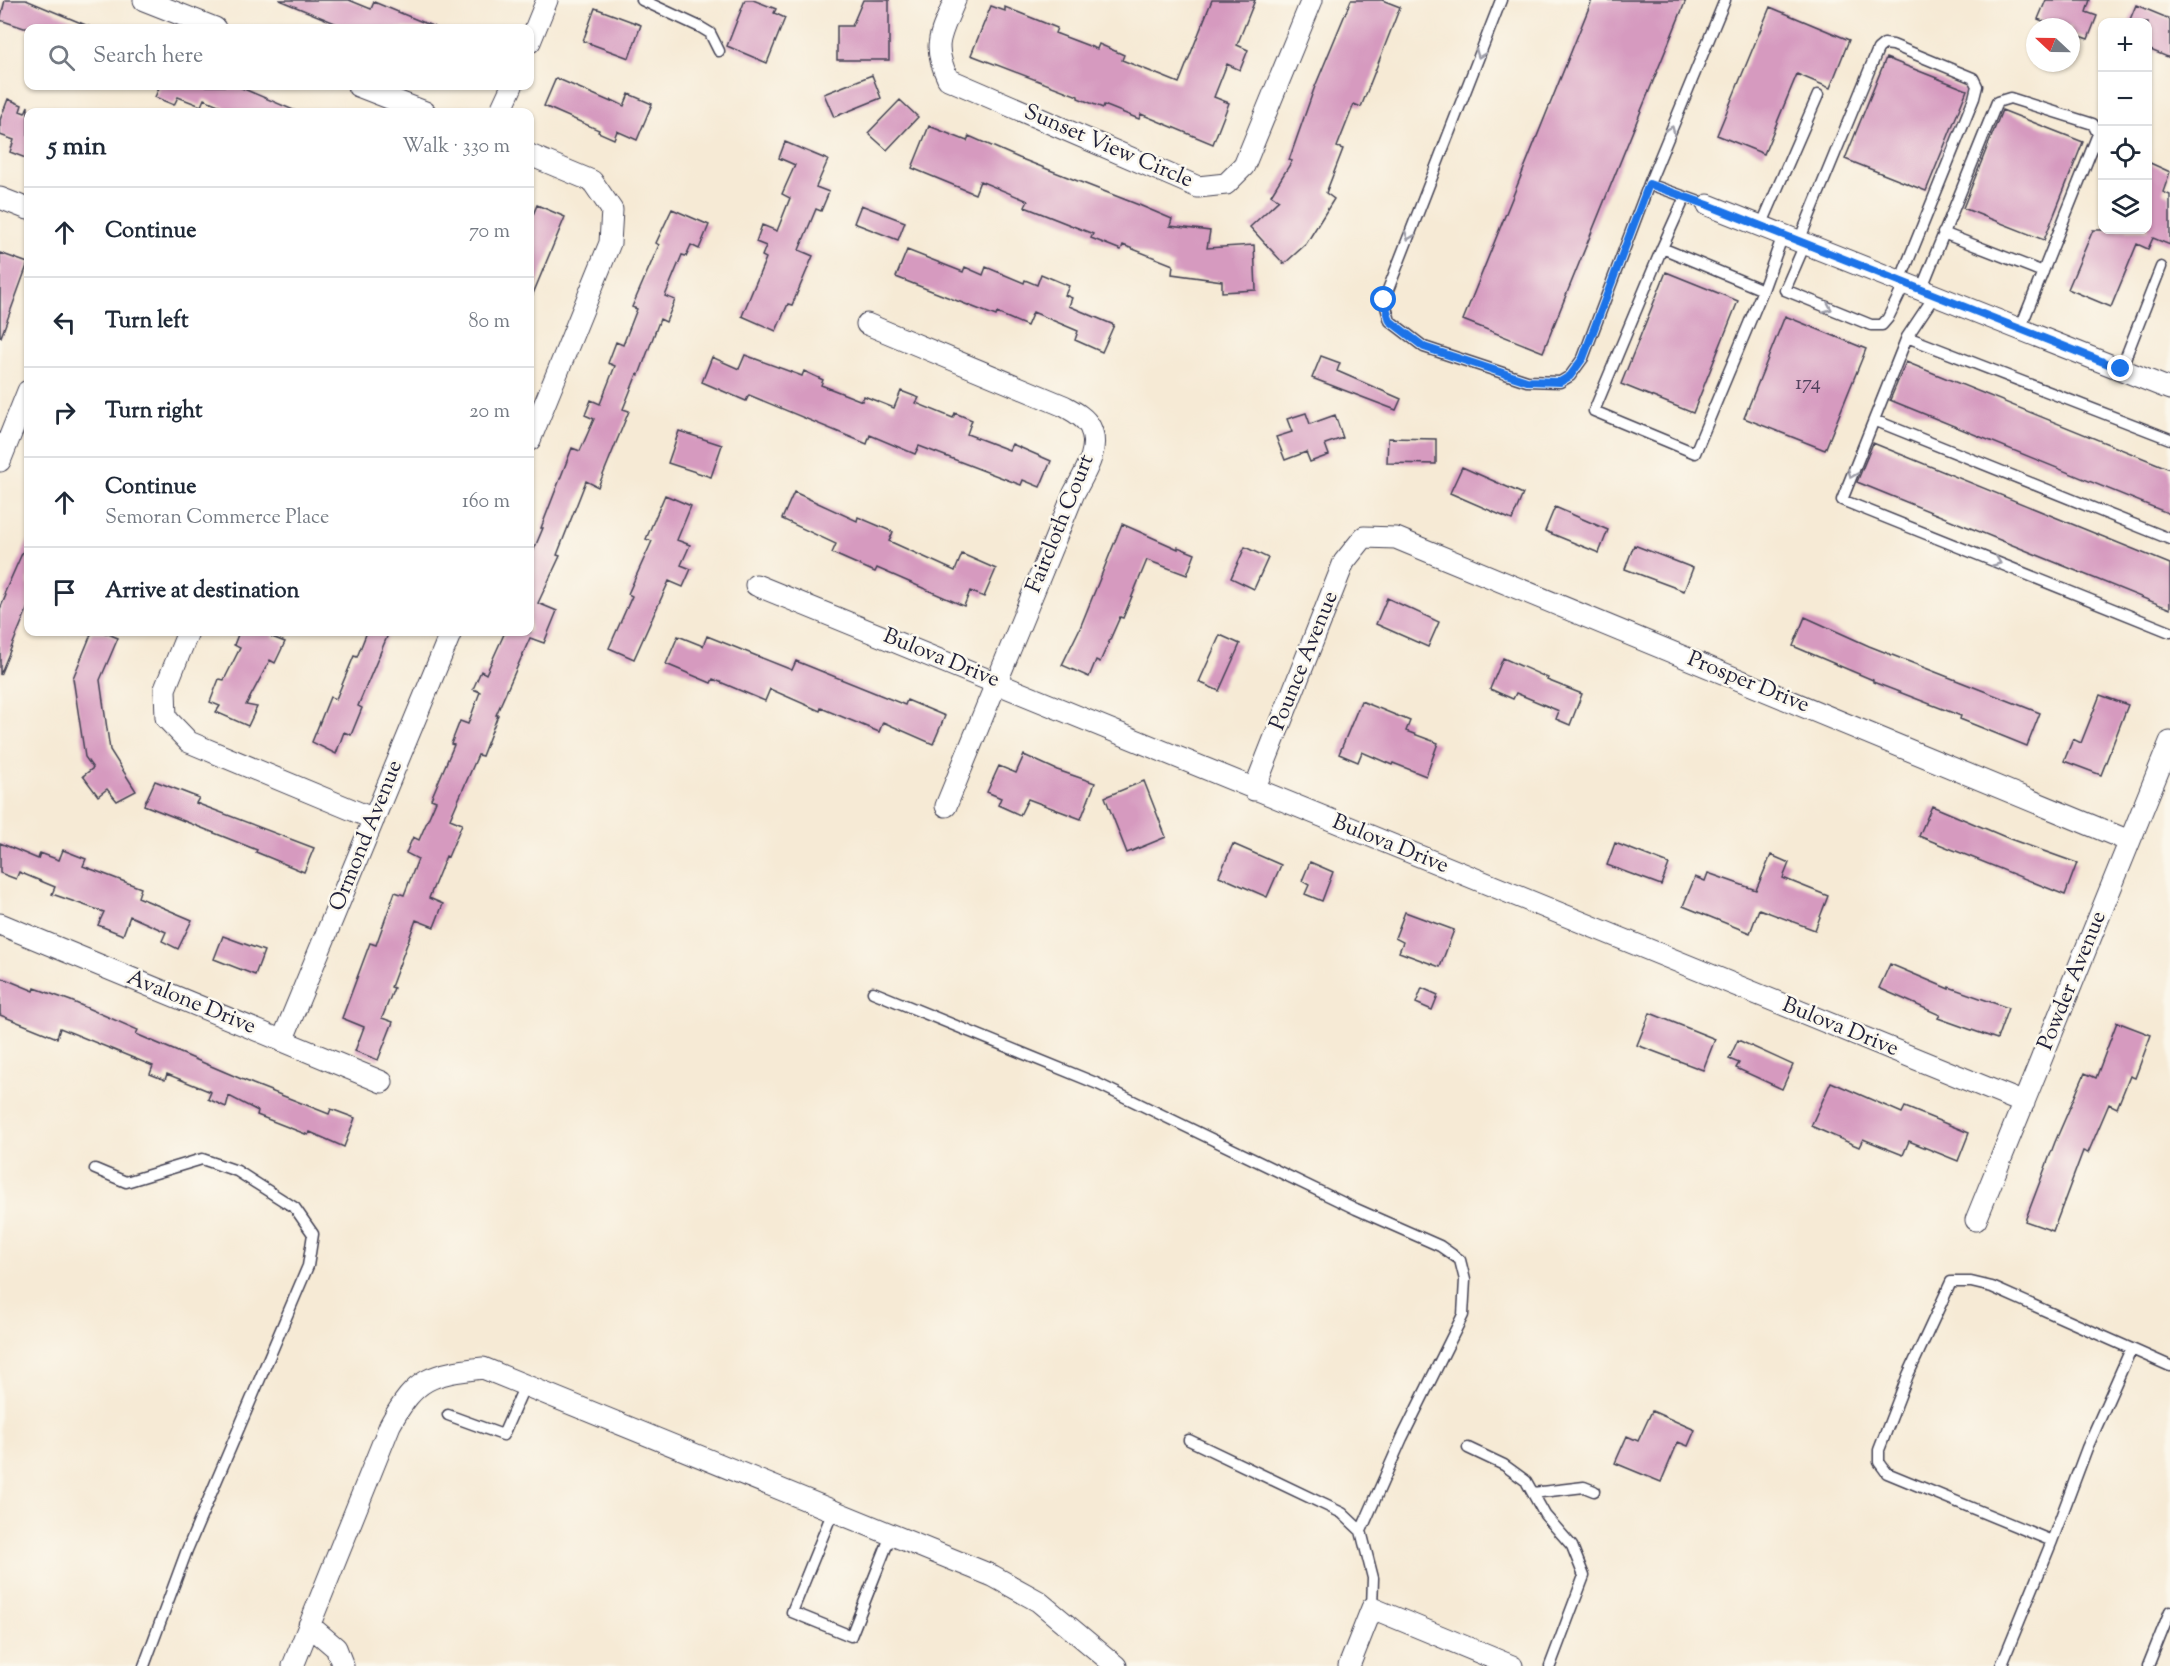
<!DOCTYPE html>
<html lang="en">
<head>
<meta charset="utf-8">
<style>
  :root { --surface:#fff; --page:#f2f2f3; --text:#1f2937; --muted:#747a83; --line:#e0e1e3 }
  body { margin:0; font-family:"Sorts Mill Goudy",serif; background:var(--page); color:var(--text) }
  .controls { position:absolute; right:18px; top:18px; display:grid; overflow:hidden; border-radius:12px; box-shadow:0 2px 4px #0004 }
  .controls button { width:54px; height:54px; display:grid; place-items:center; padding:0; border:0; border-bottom:2px solid var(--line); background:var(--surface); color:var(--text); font:30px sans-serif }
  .compass { position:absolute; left:2026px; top:18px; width:54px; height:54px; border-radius:50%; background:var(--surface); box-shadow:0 2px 4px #0004; rotate:292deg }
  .stop { position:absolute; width:18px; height:18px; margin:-14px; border:4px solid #1a73e8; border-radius:50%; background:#fff }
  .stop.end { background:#1a73e8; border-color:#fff; box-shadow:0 2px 6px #0008 }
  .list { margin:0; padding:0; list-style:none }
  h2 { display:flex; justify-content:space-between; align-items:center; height:78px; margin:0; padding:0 24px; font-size:26px }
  h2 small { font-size:20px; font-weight:400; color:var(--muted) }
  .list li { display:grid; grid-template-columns:39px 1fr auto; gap:18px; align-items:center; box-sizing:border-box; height:90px; padding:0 24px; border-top:2px solid var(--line) }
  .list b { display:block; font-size:22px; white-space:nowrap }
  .list p { margin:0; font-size:20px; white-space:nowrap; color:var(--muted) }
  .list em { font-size:20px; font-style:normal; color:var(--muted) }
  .icon { flex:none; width:33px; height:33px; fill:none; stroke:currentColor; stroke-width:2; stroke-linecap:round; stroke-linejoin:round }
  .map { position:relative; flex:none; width:2170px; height:1666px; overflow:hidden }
  .search { position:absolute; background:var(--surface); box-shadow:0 2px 4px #0004; left:24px; top:24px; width:510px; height:66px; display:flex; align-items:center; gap:15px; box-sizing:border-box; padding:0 21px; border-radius:12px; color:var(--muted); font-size:22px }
  .panel { position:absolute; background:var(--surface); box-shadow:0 2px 4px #0004; left:24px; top:108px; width:510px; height:528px; border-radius:12px }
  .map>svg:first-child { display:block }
</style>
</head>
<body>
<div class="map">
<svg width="2170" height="1666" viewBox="0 0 2170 1666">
  <rect width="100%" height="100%" fill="#fbf7ec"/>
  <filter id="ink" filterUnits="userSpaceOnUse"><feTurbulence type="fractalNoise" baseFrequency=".0167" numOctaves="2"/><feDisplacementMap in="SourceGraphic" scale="12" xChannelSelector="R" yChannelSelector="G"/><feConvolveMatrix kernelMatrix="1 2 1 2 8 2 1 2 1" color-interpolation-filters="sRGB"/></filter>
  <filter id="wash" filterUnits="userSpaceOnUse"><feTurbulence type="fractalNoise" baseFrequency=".008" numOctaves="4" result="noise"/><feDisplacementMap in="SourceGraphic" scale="24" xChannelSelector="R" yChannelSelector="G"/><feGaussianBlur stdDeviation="1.35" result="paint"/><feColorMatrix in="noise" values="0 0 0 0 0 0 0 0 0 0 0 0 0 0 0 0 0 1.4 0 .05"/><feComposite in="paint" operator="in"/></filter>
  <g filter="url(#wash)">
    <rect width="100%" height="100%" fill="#f6ead5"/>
    <g id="blocks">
      <path fill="#d69abf" d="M 5,0 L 26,0 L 93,28 L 24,28 L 0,20 Z
        M 279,0 L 349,0 L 371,9 L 374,2 L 437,28 L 347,28 Z
        M 745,0 L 753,0 L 776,9 L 774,13 L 785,18 L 767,63 L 727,46 Z
        M 863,0 L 889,0 L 889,60 L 837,60 L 837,26 L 852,26 Z
        M 1212,0 L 1255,0 L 1237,45 L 1248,50 L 1240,70 L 1227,64 L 1214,97 L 1229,103 L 1213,144 L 1141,114 L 1139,119 L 1104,105 L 1103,108 L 1078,98 L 1078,96 L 971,55 L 991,6 L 1005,11 L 1005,7 L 1057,28 L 1055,33 L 1097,49 L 1099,44 L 1124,55 L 1122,60 L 1179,83 Z
        M 1351,0 L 1382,0 L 1400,7 L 1361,107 L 1354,104 L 1337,147 L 1343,149 L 1326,193 L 1334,199 L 1306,244 L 1284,264 L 1250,227 L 1279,200 L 1271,195 L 1292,161 L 1289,160 L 1314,89 Z
        M 1592,0 L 1686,0 L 1543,352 L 1463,320 Z
        M 2046,0 L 2090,0 L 2086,12 L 2097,16 L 2088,39 L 2071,33 L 2071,27 L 2057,27 L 2038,19 Z
        M 2136,5 L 2170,19 L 2170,58 L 2148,49 L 2148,22 L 2129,22 Z
        M 1770,7 L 1849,40 L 1830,88 L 1797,74 L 1764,154 L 1717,135 Z
        M 595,8 L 641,25 L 629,58 L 583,41 Z
        M 1886,58 L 1967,90 L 1926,191 L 1845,159 Z
        M 872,75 L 881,98 L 834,117 L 824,94 Z
        M 556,78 L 611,102 L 612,100 L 624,106 L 629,94 L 652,104 L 637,140 L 617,131 L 614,139 L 598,132 L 599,130 L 544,106 Z
        M 152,86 L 237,86 L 298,112 L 235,112 L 204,99 L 201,106 L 178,97 L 174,105 L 155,97 L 159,88 Z
        M 8,99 L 22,105 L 20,111 L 25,113 L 28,106 L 28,159 L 10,152 L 14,140 L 0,135 L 0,120 Z
        M 900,100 L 918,117 L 887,150 L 868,133 Z
        M 2002,110 L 2083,142 L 2044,240 L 1963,208 Z
        M 929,126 L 967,141 L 969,136 L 1019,158 L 1139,205 L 1172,219 L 1170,226 L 1210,231 L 1207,248 L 1254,245 L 1256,290 L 1222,292 L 1222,281 L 1172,274 L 1173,265 L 1123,245 L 1121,250 L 1091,238 L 1093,234 L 1025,207 L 1028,201 L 980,181 L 975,194 L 912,168 Z
        M 785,142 L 828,160 L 816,187 L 829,192 L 821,211 L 816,209 L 799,250 L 813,256 L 792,305 L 788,304 L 776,331 L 742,316 L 766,258 L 762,256 L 766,246 L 756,242 L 762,225 L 777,231 L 790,198 L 782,194 L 795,165 L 779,158 Z
        M 2148,162 L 2170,172 L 2163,192 L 2170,195 L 2170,245 L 2153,238 L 2148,249 L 2137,244 L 2111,307 L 2068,289 L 2093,230 L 2148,230 Z
        M 537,205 L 565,217 L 530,301 L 530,222 Z
        M 861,205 L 905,222 L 898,240 L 854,223 Z
        M 672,209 L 709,225 L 699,249 L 691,245 L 686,256 L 682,255 L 665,296 L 675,300 L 666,322 L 660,319 L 639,375 L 637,374 L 623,409 L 629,411 L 598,487 L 586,481 L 557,555 L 560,556 L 538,603 L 557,611 L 544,643 L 530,638 L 496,715 L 498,715 L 482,756 L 478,755 L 450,819 L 462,824 L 448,857 L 446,856 L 429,898 L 443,904 L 434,927 L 416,920 L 391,987 L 394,988 L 382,1018 L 393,1022 L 378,1060 L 355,1051 L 364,1027 L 342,1018 L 370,943 L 376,945 L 395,892 L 404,895 L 418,859 L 406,853 L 413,837 L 419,840 L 436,801 L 431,799 L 454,745 L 451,744 L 460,721 L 468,724 L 480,692 L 473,689 L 481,671 L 486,674 L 505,632 L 530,632 L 530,559 L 543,528 L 541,528 L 572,448 L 580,451 L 594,419 L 585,415 L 591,400 L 600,404 L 615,366 L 608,363 L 616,342 L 623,345 L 637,309 L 632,307 L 659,245 L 656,243 Z
        M 907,250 L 963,272 L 965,267 L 983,275 L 986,267 L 1024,283 L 1025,280 L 1037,285 L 1041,274 L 1069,286 L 1065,295 L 1072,298 L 1069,306 L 1114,325 L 1102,352 L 1075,340 L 1078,331 L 1033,312 L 1027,326 L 997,313 L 996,316 L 896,277 Z
        M 0,253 L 28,263 L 1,337 L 0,336 Z
        M 1666,272 L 1738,301 L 1693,413 L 1621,384 Z
        M 1785,316 L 1866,349 L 1825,450 L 1744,418 Z
        M 745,355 L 802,376 L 804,371 L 823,380 L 821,385 L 862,401 L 864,396 L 894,408 L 901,391 L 919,398 L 916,403 L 953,418 L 955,413 L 972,420 L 967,434 L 1009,450 L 1012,444 L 1051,461 L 1040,487 L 1023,480 L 1021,485 L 919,446 L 915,454 L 870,435 L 867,444 L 749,395 L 746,401 L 702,382 L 712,357 L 739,369 Z
        M 1321,356 L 1340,363 L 1337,371 L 1401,399 L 1396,410 L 1312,378 Z
        M 1906,362 L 2170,469 L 2170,514 L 1890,400 Z
        M 1306,413 L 1310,424 L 1335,415 L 1343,438 L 1325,444 L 1329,455 L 1310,462 L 1306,452 L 1285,460 L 1276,437 L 1292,432 L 1287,419 Z
        M 679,431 L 722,445 L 711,477 L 668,463 Z
        M 1388,438 L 1436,439 L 1436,464 L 1387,463 Z
        M 1873,443 L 2170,564 L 2170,609 L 1857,482 Z
        M 1462,467 L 1523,494 L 1512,520 L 1450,493 Z
        M 794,492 L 857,521 L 858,517 L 893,532 L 889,541 L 955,571 L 962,554 L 996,569 L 984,597 L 970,591 L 964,606 L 877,568 L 875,572 L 832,553 L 836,544 L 782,519 Z
        M 665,495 L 691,506 L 677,540 L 690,545 L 681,565 L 691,569 L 683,587 L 669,581 L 634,659 L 609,648 L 632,596 L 628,594 L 652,541 L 646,539 Z
        M 1555,507 L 1608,530 L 1599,553 L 1545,531 Z
        M 1122,524 L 1178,549 L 1178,547 L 1195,554 L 1187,575 L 1147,560 L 1123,618 L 1120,617 L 1100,662 L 1096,660 L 1089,677 L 1062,665 L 1080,628 Z
        M 28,540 L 28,607 L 0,675 L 0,609 L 6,595 L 4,594 Z
        M 1634,545 L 1693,568 L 1684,591 L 1625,569 Z
        M 1245,547 L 1268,558 L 1254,589 L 1231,578 Z
        M 1387,598 L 1439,622 L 1428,647 L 1376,624 Z
        M 1805,617 L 1869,646 L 2040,713 L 2027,746 L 1960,719 L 1961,716 L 1873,682 L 1873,680 L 1793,646 Z
        M 92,632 L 103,632 L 118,638 L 100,680 L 110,750 L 136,791 L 117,801 L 107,789 L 98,796 L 83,776 L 93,768 L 85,757 L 73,678 Z
        M 239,632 L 274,632 L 272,637 L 285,642 L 275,663 L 270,660 L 246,705 L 257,707 L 248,726 L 216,712 L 220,706 L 210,702 L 219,679 L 224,680 L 240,648 L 234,645 Z
        M 367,632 L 389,632 L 358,706 L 362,708 L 351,735 L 344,732 L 336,754 L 312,742 L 330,697 L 336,699 L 354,656 L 357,657 Z
        M 1220,635 L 1240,644 L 1219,691 L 1199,682 Z
        M 678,636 L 703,646 L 707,636 L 792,670 L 796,661 L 905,705 L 907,700 L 945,716 L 933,744 L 883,722 L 879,732 L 821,708 L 820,711 L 770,689 L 765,701 L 713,679 L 711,683 L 666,664 Z
        M 1503,658 L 1548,678 L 1547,680 L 1582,694 L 1570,725 L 1556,719 L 1559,711 L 1516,693 L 1513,699 L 1490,689 Z
        M 2100,695 L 2128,705 L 2101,775 L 2064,761 L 2073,739 L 2081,743 Z
        M 1361,701 L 1410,721 L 1406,731 L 1438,743 L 1426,776 L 1393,763 L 1392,765 L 1362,752 L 1358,762 L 1339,754 Z
        M 1024,755 L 1057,770 L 1095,783 L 1081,819 L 1028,799 L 1020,815 L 998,805 L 1001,798 L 987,792 L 999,766 L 1016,773 Z
        M 155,781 L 199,798 L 196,803 L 314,848 L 304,872 L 256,852 L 257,850 L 144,805 Z
        M 1144,781 L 1166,837 L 1127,853 L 1105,797 Z
        M 1932,806 L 2010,839 L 2077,863 L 2065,895 L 1919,836 Z
        M 0,843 L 38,859 L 40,853 L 59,860 L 63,850 L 86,859 L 83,866 L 141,888 L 138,897 L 192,920 L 178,949 L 162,941 L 166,932 L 130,916 L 123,935 L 98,925 L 104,912 L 52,894 L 55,887 L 19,872 L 16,879 L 0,873 Z
        M 1615,843 L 1669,864 L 1661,885 L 1607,865 Z
        M 1233,844 L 1281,865 L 1267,897 L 1219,876 Z
        M 1771,855 L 1789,863 L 1783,878 L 1828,896 L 1815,930 L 1759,909 L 1750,933 L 1683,906 L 1695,877 L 1705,881 L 1708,873 L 1756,890 Z
        M 1310,862 L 1333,872 L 1322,901 L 1305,894 L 1309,885 L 1302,881 Z
        M 1405,912 L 1454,930 L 1440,967 L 1399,952 L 1403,942 L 1395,938 Z
        M 223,936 L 264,951 L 255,975 L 214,959 Z
        M 1890,964 L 1949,989 L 1949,987 L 2008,1008 L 1997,1039 L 1938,1018 L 1940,1015 L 1879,988 Z
        M 0,977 L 34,991 L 35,988 L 71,1001 L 138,1030 L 136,1034 L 253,1084 L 329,1114 L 331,1109 L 355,1118 L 344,1147 L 310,1132 L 308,1135 L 257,1115 L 258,1111 L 229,1096 L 226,1107 L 208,1099 L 211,1092 L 167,1074 L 165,1080 L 150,1074 L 153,1066 L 60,1028 L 57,1038 L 0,1015 Z
        M 1422,988 L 1438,995 L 1432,1010 L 1416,1003 Z
        M 1650,1013 L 1715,1039 L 1703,1070 L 1637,1045 Z
        M 2117,1022 L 2151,1035 L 2135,1078 L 2130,1076 L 2117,1108 L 2109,1104 L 2088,1153 L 2083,1151 L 2053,1231 L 2025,1221 L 2055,1142 L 2085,1073 L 2096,1078 Z
        M 1738,1040 L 1793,1065 L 1782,1089 L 1736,1068 L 1739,1063 L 1729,1059 Z
        M 1831,1082 L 1902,1113 L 1905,1107 L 1969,1133 L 1958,1161 L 1909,1141 L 1903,1155 L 1863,1139 L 1859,1147 L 1811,1126 Z
        M 1652,1411 L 1695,1430 L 1688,1446 L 1678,1442 L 1661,1482 L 1615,1463 L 1627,1436 L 1638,1441 Z"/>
    </g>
  </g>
  <g filter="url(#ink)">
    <use href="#blocks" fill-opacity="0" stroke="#424052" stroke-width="1.5"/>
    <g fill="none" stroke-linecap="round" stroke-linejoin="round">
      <g stroke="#424052" stroke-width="13">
        <path id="lane" d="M 642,0 L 700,27 L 710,33 L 719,51
          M 1501,0 L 1384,300 L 1390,321 L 1424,347 L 1527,381 L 1560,382 L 1570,376 L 1583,358 L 1649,184 L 1725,0
          M 1649,184 L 1708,205
          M 1685,197 L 1662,248 L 1763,290 L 1783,235
          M 1761,226 L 1818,95
          M 1943,233 L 2043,272
          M 1799,241 L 1878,49 L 1884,44 L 1893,45 L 1973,78 L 1977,86 L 1974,98 L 1900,281
          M 1805,244 L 1785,290 L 1871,325 L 1882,325 L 1888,318 L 1905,283
          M 1662,248 L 1594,411 L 1695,453 L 1763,290
          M 1921,290 L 1997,102 L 2010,98 L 2093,124 L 2098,134 L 2020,329
          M 1935,295 L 1907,337 L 1842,500 L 2170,632
          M 1907,337 L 2170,439
          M 2121,369 L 2161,267
          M 1874,420 L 2170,539
          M 873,992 L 1098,1084 L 1356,1209 L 1440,1246 L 1460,1260 L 1465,1280 L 1463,1315 L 1402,1438 L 1361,1531
          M 95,1169 L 126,1182 L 202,1159 L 237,1171 L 295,1208 L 313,1234 L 308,1266 L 187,1550 L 144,1666
          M 448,1415 L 503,1435 L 525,1385
          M 1189,1440 L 1342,1513 L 1361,1531 L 1373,1578 L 1372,1608
          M 1468,1448 L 1504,1465 L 1526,1481 L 1545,1515 L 1572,1546 L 1584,1576 L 1550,1666
          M 1533,1493 L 1584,1487 L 1594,1491
          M 833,1511 L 792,1612 L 851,1636 L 891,1535
          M 2052,1541 L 1887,1473 L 1879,1462 L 1879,1450 L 1908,1375 L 1951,1282 L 1971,1282 L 1992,1287 L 2170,1366
          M 2001,1666 L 2052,1541 L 2087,1448 L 2131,1349
          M 2148,1666 L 2170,1611"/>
      </g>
      <g stroke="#424052" stroke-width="23">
        <path id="street" d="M 144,0 L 215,28
          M 955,0 C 941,35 931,43 948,79 L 1198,187 L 1226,184 L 1244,166 L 1312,0
          M 530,42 L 547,0
          M 358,86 L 425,112
          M 500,112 L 512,86
          M 530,155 L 592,181 L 612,210 L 610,243 L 530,440
          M 0,198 L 28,209
          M 1708,205 L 2170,389
          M 867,324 L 1064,406 C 1073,411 1085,417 1090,427 C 1101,449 1084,474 1074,493 L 946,806
          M 0,461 L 28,391
          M 756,585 L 2024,1103
          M 188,632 L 165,689 L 166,718 L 189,742 L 374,819
          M 1254,790 L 1344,562 L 1364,537 L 1396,538 L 2129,841
          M 0,924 L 382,1082
          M 282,1041 L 451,632
          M 1976,1220 L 2170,742
          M 309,1625 L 336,1648 L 343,1666
          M 293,1666 L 390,1425 C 416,1377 431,1374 483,1368 L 993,1576 L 1038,1601 L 1116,1666
          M 1349,1666 L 1372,1608 L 1512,1666"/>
      </g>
      <use href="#lane" stroke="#fff" stroke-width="10"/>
      <use href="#street" stroke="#fff" stroke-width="21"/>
    </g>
    <defs><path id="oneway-chevron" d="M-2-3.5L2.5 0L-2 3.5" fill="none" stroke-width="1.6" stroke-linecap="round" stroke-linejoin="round" transform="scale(1.5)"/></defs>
    <g stroke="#9c9ca7">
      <use href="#oneway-chevron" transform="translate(1480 54) rotate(111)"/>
      <use href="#oneway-chevron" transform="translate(1671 130) rotate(-68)"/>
      <use href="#oneway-chevron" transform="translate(1409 236) rotate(111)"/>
      <use href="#oneway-chevron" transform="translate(1828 308) rotate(23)"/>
      <use href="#oneway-chevron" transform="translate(1852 474) rotate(112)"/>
      <use href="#oneway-chevron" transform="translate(1997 562) rotate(22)"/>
    </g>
  </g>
  <g fill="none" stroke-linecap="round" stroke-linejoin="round" filter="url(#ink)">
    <path stroke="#1a73e8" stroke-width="8" d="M 1384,300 L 1390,321 L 1424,347 L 1527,381 L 1560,382 L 1570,376 L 1583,358 L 1649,184 L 1708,205 L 2121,369"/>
  </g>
  <g text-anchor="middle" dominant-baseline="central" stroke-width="5" stroke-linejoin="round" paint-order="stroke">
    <g font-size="20" fill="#4f405c">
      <text x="1808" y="384">174</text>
    </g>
    <g font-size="22" fill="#22223b" stroke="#fbf7ec">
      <text transform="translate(1108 147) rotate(23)">Sunset View Circle</text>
      <text transform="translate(1061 524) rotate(-68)">Faircloth Court</text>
      <text transform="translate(941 659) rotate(22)">Bulova Drive</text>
      <text transform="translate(1305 661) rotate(-68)">Pounce Avenue</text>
      <text transform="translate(1748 683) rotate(22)">Prosper Drive</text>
      <text transform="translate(367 836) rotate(-68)">Ormond Avenue</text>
      <text transform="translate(1390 845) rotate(22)">Bulova Drive</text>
      <text transform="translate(2073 981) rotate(-68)">Powder Avenue</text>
      <text transform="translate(191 1003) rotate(22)">Avalone Drive</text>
      <text transform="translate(1840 1028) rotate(22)">Bulova Drive</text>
    </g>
  </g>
</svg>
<div class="controls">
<button>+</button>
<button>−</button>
<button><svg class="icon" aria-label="locate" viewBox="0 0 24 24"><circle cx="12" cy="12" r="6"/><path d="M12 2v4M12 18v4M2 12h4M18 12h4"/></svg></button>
<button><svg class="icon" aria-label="layers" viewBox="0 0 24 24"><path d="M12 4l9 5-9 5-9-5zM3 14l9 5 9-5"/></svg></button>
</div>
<svg class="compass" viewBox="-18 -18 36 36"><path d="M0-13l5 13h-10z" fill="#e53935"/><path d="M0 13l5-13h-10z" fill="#747a83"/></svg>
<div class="stop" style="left:1384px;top:300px"></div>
<div class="stop end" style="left:2121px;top:369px"></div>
<div class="search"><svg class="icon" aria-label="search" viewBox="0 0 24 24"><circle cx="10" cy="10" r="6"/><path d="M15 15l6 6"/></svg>Search here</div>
<section class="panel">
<h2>5 min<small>Walk · 330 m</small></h2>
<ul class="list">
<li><svg class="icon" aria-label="ahead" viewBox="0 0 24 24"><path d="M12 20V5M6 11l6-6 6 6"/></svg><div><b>Continue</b></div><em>70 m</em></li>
<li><svg class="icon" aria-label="left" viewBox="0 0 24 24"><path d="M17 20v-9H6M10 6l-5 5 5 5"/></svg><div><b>Turn left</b></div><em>80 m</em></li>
<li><svg class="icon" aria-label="right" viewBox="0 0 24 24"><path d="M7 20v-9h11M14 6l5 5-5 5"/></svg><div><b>Turn right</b></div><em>20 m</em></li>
<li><svg class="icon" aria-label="ahead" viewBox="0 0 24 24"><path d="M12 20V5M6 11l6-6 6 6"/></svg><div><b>Continue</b><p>Semoran Commerce Place</p></div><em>160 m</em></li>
<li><svg class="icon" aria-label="arrive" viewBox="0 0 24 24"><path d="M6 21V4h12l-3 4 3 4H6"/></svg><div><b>Arrive at destination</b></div></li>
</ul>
</section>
</div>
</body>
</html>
